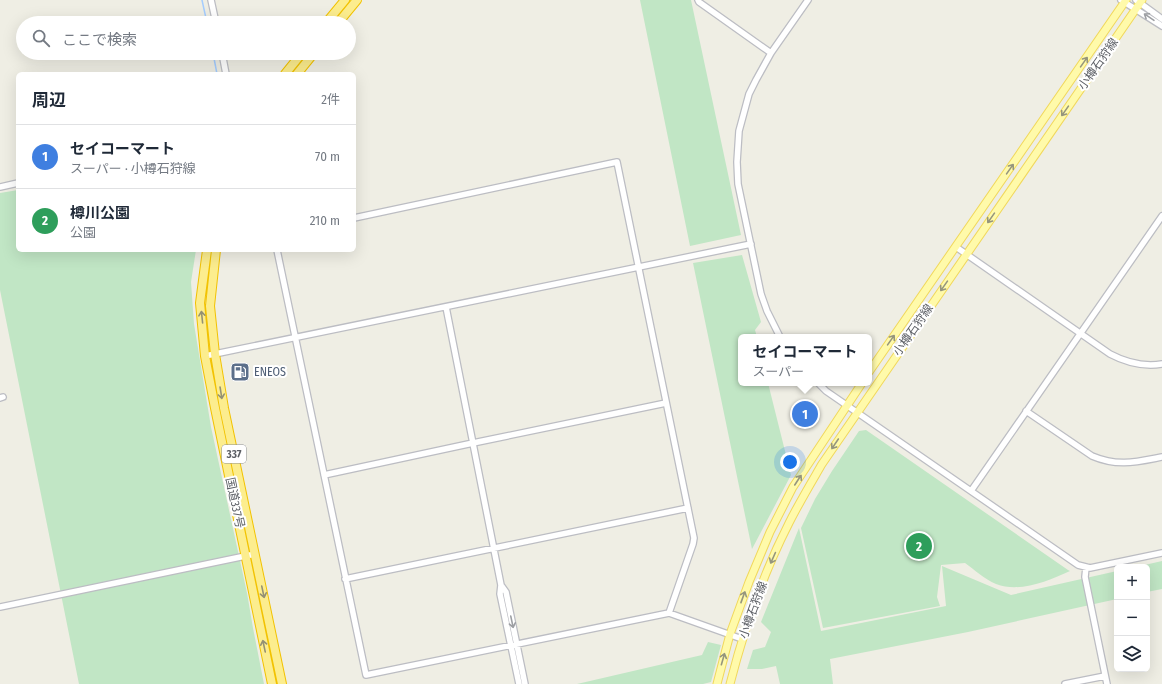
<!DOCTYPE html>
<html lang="ja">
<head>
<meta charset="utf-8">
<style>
  :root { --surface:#fff; --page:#f2f2f3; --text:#1f2937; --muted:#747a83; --line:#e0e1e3; --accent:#e95431 }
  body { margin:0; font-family:"Fira Sans Condensed","Noto Sans JP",sans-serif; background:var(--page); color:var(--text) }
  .controls { position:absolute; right:12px; bottom:12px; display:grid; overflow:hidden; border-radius:6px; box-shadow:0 4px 16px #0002 }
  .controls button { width:36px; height:36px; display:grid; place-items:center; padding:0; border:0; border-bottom:1px solid var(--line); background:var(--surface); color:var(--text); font:20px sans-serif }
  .you { position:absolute; left:790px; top:462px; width:14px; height:14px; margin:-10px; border:3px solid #fff; border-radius:50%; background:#1a73e8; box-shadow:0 0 0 6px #1a73e833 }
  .badge { display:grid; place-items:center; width:26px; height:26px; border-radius:50%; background:var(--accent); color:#fff; font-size:13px; font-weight:700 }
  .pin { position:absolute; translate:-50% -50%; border:2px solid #fff; box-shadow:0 1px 4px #0006 }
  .popup { position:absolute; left:738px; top:334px; width:134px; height:52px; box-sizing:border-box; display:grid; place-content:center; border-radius:6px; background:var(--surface); filter:drop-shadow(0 1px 3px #0005); font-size:13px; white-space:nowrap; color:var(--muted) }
  .popup b { font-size:15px; color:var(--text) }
  .popup::after { content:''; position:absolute; left:50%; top:100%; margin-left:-8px; border:8px solid transparent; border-top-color:var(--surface) }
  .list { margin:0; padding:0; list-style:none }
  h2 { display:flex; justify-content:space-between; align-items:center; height:52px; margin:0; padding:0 16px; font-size:17px }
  h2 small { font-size:13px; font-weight:400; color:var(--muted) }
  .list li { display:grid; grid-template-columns:26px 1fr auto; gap:12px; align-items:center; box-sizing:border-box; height:64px; padding:0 16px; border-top:1px solid var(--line) }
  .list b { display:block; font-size:15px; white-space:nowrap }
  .list p { margin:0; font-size:13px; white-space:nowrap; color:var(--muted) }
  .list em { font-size:13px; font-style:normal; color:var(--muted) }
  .icon { flex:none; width:22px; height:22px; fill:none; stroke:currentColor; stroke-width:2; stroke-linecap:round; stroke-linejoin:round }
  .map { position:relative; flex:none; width:1162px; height:684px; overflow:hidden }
  .search { position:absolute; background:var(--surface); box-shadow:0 4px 16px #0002; left:16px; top:16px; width:340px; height:44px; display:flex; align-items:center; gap:10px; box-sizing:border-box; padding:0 14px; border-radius:22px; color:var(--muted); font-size:15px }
  .panel { position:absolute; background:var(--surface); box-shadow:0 4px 16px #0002; left:16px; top:72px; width:340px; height:180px; border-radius:6px }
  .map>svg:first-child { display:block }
</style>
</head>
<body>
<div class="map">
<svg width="1162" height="684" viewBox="0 0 1162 684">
  <rect width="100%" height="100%" fill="#efeee4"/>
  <path fill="#c1e6c5" d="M 640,0 L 691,0 L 741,235 L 690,246 Z
    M 18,190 L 18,250 L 196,250 L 191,282 L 194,324 L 211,427 L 247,593 L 253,628 L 264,684 L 79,684 L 0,290 L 0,193 Z
    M 742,255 L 761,322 L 755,330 L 757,337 L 741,337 L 741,383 L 768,383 L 791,475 L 752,549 L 693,263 Z
    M 866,430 L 1068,570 L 1070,571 C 1048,581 1020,593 996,584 C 984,579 975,570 965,563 L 941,565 L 937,597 L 940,606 L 823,628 L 801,528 L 815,499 L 832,471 L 859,431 Z
    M 799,528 L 821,631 L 946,606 L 942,566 L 1011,595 L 1117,571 L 1117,599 L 968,632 L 830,659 L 833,684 L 780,684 L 776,666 L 762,669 L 747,669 L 753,650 L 765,647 L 771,632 L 761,622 Z
    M 1162,561 L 1162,589 L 1147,592 L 1147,567 L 1136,567 Z
    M 708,642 L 721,645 L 711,682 L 703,684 L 577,684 L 702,655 Z"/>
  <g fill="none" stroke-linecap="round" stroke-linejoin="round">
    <path stroke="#a5cdff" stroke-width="1.5" d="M 202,0 L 207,23
      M 213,53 L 217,74"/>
    <g stroke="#bcbdc3" stroke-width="8">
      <path id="minor" d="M 211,0 L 216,23
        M 698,0 L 699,2 L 771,53
        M 1121,0 L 1162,26
        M 1136,0 L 1162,19
        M 222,53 L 226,74
        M 0,187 L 18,183
        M 354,218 L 617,162 L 694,538 L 693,544 L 669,613
        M 956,247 L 1110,354 C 1127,363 1143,367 1162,364
        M 277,250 L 366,675 L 669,613 L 742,639
        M 446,307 L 501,585 L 500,594 L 519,684
        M 780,337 L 767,311 L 761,294 L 738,184 L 737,162 L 739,131 L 749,94 L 756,80 L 771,53 L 808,0
        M 205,356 L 751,244
        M 818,383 L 826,391 L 1078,565 L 1090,568 L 1162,553
        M 0,398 L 3,397
        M 1026,411 L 1092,456 C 1118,467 1136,462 1162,457
        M 324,475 L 473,443 L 666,403
        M 971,491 L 1162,216
        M 1086,567 L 1085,577 L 1107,684
        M 345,579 L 688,508
        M 501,585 L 506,592 L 525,684
        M 0,607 L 255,554
        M 1065,684 L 1105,676"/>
    </g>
    <g stroke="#f1d85b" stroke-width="9">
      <path id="major" d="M 869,372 L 1126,0
        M 717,684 L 730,634 L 749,582 L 770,532 L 793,487 L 862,383
        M 730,684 C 744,629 763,574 789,523 C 799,503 811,483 822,464 L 1142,0"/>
    </g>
    <g stroke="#f2c201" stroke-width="10">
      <path id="highway" d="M 326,23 L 345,0
        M 338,23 L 357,0
        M 285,74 L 302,53
        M 297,74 L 314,53
        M 207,250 L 200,303 L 205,356 L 215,408 L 272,684
        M 216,250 L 210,306 L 215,354 L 224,408 L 282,684"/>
    </g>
    <use href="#minor" stroke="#fff" stroke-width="5.5"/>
    <use href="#major" stroke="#fffaaa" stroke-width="7"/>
    <use href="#highway" stroke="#fced8e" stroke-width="8"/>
  </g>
  <defs><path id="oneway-shaft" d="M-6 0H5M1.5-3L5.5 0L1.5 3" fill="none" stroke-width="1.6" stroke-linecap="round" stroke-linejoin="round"/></defs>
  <g stroke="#9d9fa3">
    <use href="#oneway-shaft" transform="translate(1149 17) rotate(-146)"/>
    <use href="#oneway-shaft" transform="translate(512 622) rotate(78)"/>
  </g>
  <g stroke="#95957d">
    <use href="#oneway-shaft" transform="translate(1084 62) rotate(-55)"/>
    <use href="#oneway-shaft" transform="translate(1065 111) rotate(125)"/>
    <use href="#oneway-shaft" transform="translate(1010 169) rotate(-55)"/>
    <use href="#oneway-shaft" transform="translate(991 218) rotate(125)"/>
    <use href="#oneway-shaft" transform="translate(944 286) rotate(125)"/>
    <use href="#oneway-shaft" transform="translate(891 340) rotate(-55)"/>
    <use href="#oneway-shaft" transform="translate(835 444) rotate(124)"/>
    <use href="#oneway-shaft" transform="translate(798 480) rotate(-57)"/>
    <use href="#oneway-shaft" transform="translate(773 558) rotate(114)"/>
    <use href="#oneway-shaft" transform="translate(743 597) rotate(-70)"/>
    <use href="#oneway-shaft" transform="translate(723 659) rotate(-74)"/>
  </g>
  <g stroke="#949173">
    <use href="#oneway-shaft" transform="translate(202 317) rotate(-96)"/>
    <use href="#oneway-shaft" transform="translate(221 393) rotate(81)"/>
    <use href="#oneway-shaft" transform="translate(263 592) rotate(78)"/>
    <use href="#oneway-shaft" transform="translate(264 646) rotate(-102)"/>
  </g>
  <defs>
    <g id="fuel-square" transform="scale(1)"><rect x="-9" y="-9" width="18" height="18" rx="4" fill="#5c6f8a" stroke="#fff"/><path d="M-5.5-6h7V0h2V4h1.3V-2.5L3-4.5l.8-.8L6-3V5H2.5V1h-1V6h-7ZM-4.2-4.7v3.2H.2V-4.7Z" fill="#fff"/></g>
  </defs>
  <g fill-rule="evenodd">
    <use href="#fuel-square" x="240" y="372"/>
  </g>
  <g text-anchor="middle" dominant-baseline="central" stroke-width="4" stroke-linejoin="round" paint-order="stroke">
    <rect fill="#fff" stroke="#8d8f93" stroke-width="1" x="222" y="445" width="24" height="18" rx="3"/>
    <g font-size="11" font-weight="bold" fill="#5c5f65">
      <text x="234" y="454">337</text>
    </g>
    <g font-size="12" fill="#5c5f65" stroke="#fff">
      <text transform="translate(1098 64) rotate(-55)">小樽石狩線</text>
      <text transform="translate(913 330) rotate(-55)">小樽石狩線</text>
      <text transform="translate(235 503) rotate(78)">国道337号</text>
      <text transform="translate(753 610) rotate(-70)">小樽石狩線</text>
    </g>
    <g font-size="12" fill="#4e5e75" stroke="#fff" text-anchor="start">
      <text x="254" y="372">ENEOS</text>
    </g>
  </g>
</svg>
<div class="controls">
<button>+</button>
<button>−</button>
<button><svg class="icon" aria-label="layers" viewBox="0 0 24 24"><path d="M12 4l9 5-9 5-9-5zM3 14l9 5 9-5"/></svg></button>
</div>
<div class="you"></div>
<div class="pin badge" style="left:805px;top:414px;background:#3f7fe0">1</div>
<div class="popup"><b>セイコーマート</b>スーパー</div>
<div class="pin badge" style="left:919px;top:546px;background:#2e9e5b">2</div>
<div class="search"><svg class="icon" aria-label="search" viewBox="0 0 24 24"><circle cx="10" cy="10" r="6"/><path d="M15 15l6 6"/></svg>ここで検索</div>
<section class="panel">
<h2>周辺<small>2件</small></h2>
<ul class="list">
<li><span class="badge" style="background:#3f7fe0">1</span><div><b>セイコーマート</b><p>スーパー · 小樽石狩線</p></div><em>70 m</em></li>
<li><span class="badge" style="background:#2e9e5b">2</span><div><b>樽川公園</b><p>公園</p></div><em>210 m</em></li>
</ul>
</section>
</div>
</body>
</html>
